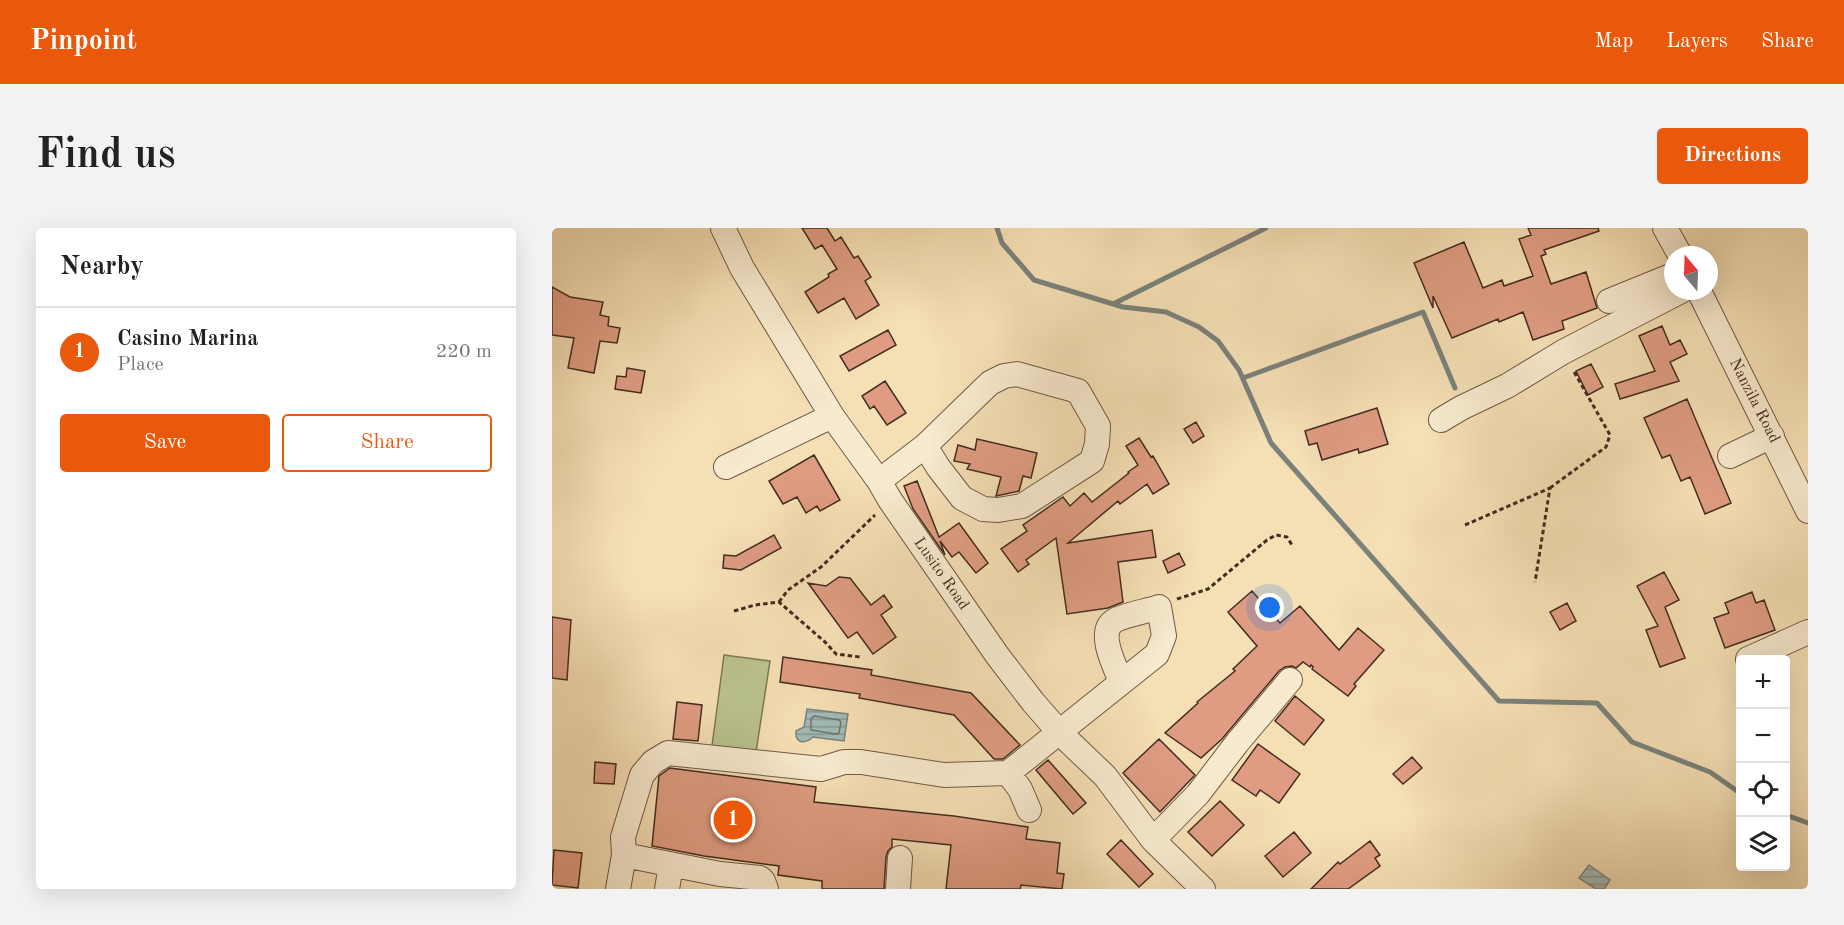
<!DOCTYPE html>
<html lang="en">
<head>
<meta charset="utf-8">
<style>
  :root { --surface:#fff; --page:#f2f2f2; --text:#222; --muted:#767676; --line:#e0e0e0; --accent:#ea580c }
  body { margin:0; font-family:"Old Standard TT",serif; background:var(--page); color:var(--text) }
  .controls { position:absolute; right:18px; bottom:18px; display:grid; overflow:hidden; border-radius:6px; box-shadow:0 6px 24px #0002 }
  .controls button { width:54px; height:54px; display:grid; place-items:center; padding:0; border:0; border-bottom:2px solid var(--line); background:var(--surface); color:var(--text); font:30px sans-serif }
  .compass { position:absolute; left:1112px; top:18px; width:54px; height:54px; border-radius:50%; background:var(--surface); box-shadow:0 6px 24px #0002; rotate:341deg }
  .you { position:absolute; left:718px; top:380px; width:21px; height:21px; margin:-15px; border:4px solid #fff; border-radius:50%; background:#1a73e8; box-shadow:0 0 0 9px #1a73e833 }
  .badge { display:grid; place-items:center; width:39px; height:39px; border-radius:50%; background:var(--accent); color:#fff; font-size:20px; font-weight:700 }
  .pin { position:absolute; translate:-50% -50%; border:3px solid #fff; box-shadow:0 2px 6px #0006 }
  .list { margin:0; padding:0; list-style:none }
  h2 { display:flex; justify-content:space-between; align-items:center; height:78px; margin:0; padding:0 24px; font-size:26px }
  h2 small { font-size:20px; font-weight:400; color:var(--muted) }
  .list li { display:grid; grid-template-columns:39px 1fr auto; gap:18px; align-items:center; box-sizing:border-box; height:90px; padding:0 24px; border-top:2px solid var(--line) }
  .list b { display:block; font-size:22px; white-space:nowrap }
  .list p { margin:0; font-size:20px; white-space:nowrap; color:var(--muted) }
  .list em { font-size:20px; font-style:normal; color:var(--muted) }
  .actions { display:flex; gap:12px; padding:18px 24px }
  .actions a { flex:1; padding:14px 0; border:2px solid var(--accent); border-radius:6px; text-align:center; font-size:21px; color:var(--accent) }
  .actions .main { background:var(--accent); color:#fff }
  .icon { flex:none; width:33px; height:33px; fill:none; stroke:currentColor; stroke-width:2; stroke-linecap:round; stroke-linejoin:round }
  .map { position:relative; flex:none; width:1256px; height:661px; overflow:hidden; border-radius:6px }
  header { display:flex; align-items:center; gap:36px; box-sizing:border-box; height:84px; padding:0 30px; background:var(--accent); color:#fff }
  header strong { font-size:28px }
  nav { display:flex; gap:33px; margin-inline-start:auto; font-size:21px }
  .intro { display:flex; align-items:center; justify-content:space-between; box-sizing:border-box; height:144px; padding:0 36px }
  h1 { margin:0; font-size:42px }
  .button { padding:15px 27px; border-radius:6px; background:var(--accent); color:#fff; font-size:21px; font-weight:700 }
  main { display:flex; gap:36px; padding:0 36px }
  aside { flex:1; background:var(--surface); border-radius:6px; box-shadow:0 6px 24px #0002 }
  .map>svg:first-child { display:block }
</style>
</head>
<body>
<header>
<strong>Pinpoint</strong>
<nav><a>Map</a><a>Layers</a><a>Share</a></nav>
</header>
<div class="intro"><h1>Find us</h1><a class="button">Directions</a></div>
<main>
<aside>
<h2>Nearby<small></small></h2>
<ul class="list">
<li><span class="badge">1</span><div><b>Casino Marina</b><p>Place</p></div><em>220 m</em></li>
</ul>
<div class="actions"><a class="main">Save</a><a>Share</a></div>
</aside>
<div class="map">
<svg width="1256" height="661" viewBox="0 0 1256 661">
  <defs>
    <pattern id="water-rules" width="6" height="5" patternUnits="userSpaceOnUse" patternTransform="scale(1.5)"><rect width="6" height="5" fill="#a0bab7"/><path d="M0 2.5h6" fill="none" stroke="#849794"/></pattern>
  </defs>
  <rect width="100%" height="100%" fill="#f5dfb5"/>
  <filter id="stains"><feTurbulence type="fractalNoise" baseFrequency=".00333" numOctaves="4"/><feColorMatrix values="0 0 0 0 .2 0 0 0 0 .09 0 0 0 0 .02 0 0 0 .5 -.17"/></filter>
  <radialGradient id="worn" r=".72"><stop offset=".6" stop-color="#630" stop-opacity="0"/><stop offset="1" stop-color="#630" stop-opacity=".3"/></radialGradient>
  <path fill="#bac28e" stroke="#7f7757" stroke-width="1.5" d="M 172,427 L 218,433 L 204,524 L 160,518 Z"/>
  <path fill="url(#water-rules)" stroke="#7b817b" stroke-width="1.5" d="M 255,481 L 296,486 L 292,513 L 261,509 C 253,516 243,516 244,503 L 252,499 Z
    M 1037,637 L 1058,652 L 1052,661 L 1044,661 L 1027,650 Z"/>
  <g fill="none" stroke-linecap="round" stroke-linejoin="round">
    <path stroke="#72736c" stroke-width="1.5" d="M 262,488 L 287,492 L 289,494 L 287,505 L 284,506 L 259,502 L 259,491 Z"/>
    <path stroke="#7b817b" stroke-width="5" d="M 445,0 L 450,15 L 482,52 L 571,79 L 614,84 L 647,99 L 666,113 L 687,142 L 719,215 L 947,473 L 1045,475 L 1080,514 L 1158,544 L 1188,565
      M 561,76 L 714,0
      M 691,150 L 871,84 L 903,160
      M 1234,587 L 1256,595"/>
  </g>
  <path fill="#df9c82" stroke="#442c20" stroke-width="1.5" d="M 250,0 L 275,0 L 283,13 L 289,9 L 302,30 L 306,28 L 319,49 L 313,53 L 327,77 L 304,91 L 292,70 L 266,85 L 253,64 L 277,49 L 276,46 L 285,41 L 270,17 L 263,21 Z
    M 976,0 L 1046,0 L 1047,3 L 992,22 L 994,26 L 989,28 L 999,56 L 1034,44 L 1045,80 L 1010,93 L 1012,101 L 981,112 L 971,84 L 947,94 L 946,91 L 900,110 L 881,68 L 881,80 L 862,35 L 912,14 L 931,60 L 950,52 L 952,58 L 981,48 L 967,11 L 979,7 Z
    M 0,59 L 18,69 L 51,74 L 48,87 L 57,89 L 56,98 L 68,100 L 65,115 L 48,113 L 42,145 L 16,140 L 22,110 L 0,107 Z
    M 1110,98 L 1118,117 L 1128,112 L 1135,126 L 1118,134 L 1127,153 L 1068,171 L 1063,156 L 1103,143 L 1087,108 Z
    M 336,102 L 344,117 L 297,143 L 288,128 Z
    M 1039,136 L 1051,159 L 1036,167 L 1024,143 Z
    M 75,140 L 93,143 L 89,165 L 63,161 L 65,148 L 74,149 Z
    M 333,153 L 354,185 L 335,197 L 322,178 L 318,181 L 310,168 Z
    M 1135,171 L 1179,275 L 1153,286 L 1138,249 L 1129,253 L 1118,227 L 1110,230 L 1092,190 Z
    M 825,180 L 836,216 L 807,225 L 806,221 L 770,232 L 765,215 L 757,217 L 753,203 Z
    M 644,194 L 652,208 L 641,215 L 632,201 Z
    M 587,210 L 599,229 L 601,228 L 617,256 L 601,266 L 595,256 L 568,276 L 566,273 L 516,315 L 600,302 L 604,329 L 566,334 L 571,374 L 556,380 L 515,386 L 504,310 L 474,332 L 477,336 L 466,344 L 449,321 L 475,303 L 471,297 L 511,269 L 518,278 L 532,265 L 540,274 L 577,245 L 576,244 L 586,237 L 574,218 Z
    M 425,211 L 485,225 L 479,250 L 471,248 L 467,263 L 444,268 L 449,249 L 415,241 L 418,236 L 402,233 L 406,217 L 423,222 Z
    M 262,227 L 288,272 L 268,283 L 265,278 L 254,285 L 245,269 L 231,276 L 217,253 Z
    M 365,253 L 387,309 L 407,295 L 436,335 L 424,345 L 407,324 L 400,329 L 388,313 L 393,327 L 361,281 L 352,258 Z
    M 222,307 L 229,320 L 189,342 L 171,340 L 172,327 L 184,328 Z
    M 627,325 L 633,337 L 616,345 L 611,333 Z
    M 1112,344 L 1127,372 L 1113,379 L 1133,430 L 1108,439 L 1094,402 L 1106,398 L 1085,358 Z
    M 287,349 L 298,350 L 319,377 L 332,367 L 340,379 L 329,387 L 344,409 L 321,426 L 305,404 L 296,410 L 256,355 L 274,358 Z
    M 700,363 L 728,395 L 748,378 L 787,422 L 806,400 L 832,422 L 802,456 L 804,458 L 796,468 L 760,441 L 761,439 L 759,437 L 758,439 L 751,434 L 744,440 L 740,438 L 733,439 L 727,443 L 670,511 L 649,530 L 613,505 L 646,475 L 645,474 L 683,443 L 681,441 L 705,418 L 676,384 Z
    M 1200,364 L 1204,375 L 1212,372 L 1223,402 L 1173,420 L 1162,390 L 1177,385 L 1173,375 Z
    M 1015,375 L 1024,393 L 1008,402 L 998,384 Z
    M 0,389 L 19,392 L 15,452 L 0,450 Z
    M 231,429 L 320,442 L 319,447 L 419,465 L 468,517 L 451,531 L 442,531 L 402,487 L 307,470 L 308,466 L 228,454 Z
    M 743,468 L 772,492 L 752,517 L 723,493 Z
    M 125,474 L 150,477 L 146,513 L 121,511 Z
    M 607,511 L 643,547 L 608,584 L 571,545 Z
    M 706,516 L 748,546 L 727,575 L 708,562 L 704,568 L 680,552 Z
    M 860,529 L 870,540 L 851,556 L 841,546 Z
    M 496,532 L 534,575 L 521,586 L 484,542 Z
    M 43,534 L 64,536 L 62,556 L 42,555 Z
    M 118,540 L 264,559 L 262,574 L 402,588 L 476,599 L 474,611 L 508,615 L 505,645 L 512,646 L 510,661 L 469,657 L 468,661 L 394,661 L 399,617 L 340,611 L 340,619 L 336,623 L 334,629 L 332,661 L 270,661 L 270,653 L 226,647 L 227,638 L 152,628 L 100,618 L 107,548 Z
    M 668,573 L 692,597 L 660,628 L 636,604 Z
    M 742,604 L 759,625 L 731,649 L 713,628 Z
    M 569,612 L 601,646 L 587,659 L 555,626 Z
    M 818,613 L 828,627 L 823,630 L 828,638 L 796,661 L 759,661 L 786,634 L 788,636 Z
    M 2,622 L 30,625 L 26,660 L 0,657 Z"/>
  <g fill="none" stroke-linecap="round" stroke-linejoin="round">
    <g stroke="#705945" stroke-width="26">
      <path id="minor" d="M 171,0 L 190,40 L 280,188 L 327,253 L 338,272 L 445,427 L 481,474 L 508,505 L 553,548 L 601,612 L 651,661
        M 1113,0 L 1128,27
        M 1147,63 L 1256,283
        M 1057,73 L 1121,47
        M 889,192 L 909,180 L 955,158 L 1011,124 L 1129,63
        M 1178,228 L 1220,208
        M 174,239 L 280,188
        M 327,253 L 373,218 L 438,155 L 452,148 L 465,146 L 526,163 L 546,198 L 545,216 L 540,233 L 470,278 L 446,282 L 431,281 L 410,270 L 386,239 L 373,218
        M 1196,431 L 1256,404
        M 456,545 L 468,561 L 477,582
        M 601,612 L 646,566 L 685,515 L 738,452
        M 66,661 L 72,627
        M 115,661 L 119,637
        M 214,661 L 211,653 L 208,650 L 168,646 L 72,627 L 71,609 L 90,547 L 101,534 L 116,525 L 269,541 L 292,534 L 309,534 L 392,547 L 456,545 L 605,426 L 612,408 L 607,379 C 596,383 571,387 562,393 C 545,404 563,439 569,453
        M 346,661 L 348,630"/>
    </g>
    <path stroke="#442c20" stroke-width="3" stroke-dasharray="4.5 3" stroke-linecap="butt" d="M 998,260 L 1054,219 L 1058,207 L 1021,142
      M 913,297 L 998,260 L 983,354
      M 625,371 L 656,361 L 715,312 L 724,307 L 735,309 L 740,317
      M 227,374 L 236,362 L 269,339 L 323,287
      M 182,383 L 203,377 L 227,374 L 273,414 L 284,426 L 308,429"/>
    <use href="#minor" stroke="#f8eacf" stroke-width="24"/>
  </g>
  <g text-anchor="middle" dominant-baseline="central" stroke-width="4.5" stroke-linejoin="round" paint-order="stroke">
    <g font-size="16" fill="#442c20" stroke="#f8eacf">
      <text transform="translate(1202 173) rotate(63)">Nanzila Road</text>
      <text transform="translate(389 346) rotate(55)">Lusito Road</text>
    </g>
  </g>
  <rect width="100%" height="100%" filter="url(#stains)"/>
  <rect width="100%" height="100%" fill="url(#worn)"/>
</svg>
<div class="controls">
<button>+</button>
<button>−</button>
<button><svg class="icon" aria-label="locate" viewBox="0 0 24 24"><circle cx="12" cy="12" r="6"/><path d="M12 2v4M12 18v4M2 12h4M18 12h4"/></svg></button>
<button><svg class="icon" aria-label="layers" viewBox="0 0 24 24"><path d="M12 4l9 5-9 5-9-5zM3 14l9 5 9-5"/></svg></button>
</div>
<svg class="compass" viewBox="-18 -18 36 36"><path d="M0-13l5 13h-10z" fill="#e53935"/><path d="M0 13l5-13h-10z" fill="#767676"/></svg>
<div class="you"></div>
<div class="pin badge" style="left:181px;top:592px">1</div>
</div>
</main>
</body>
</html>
